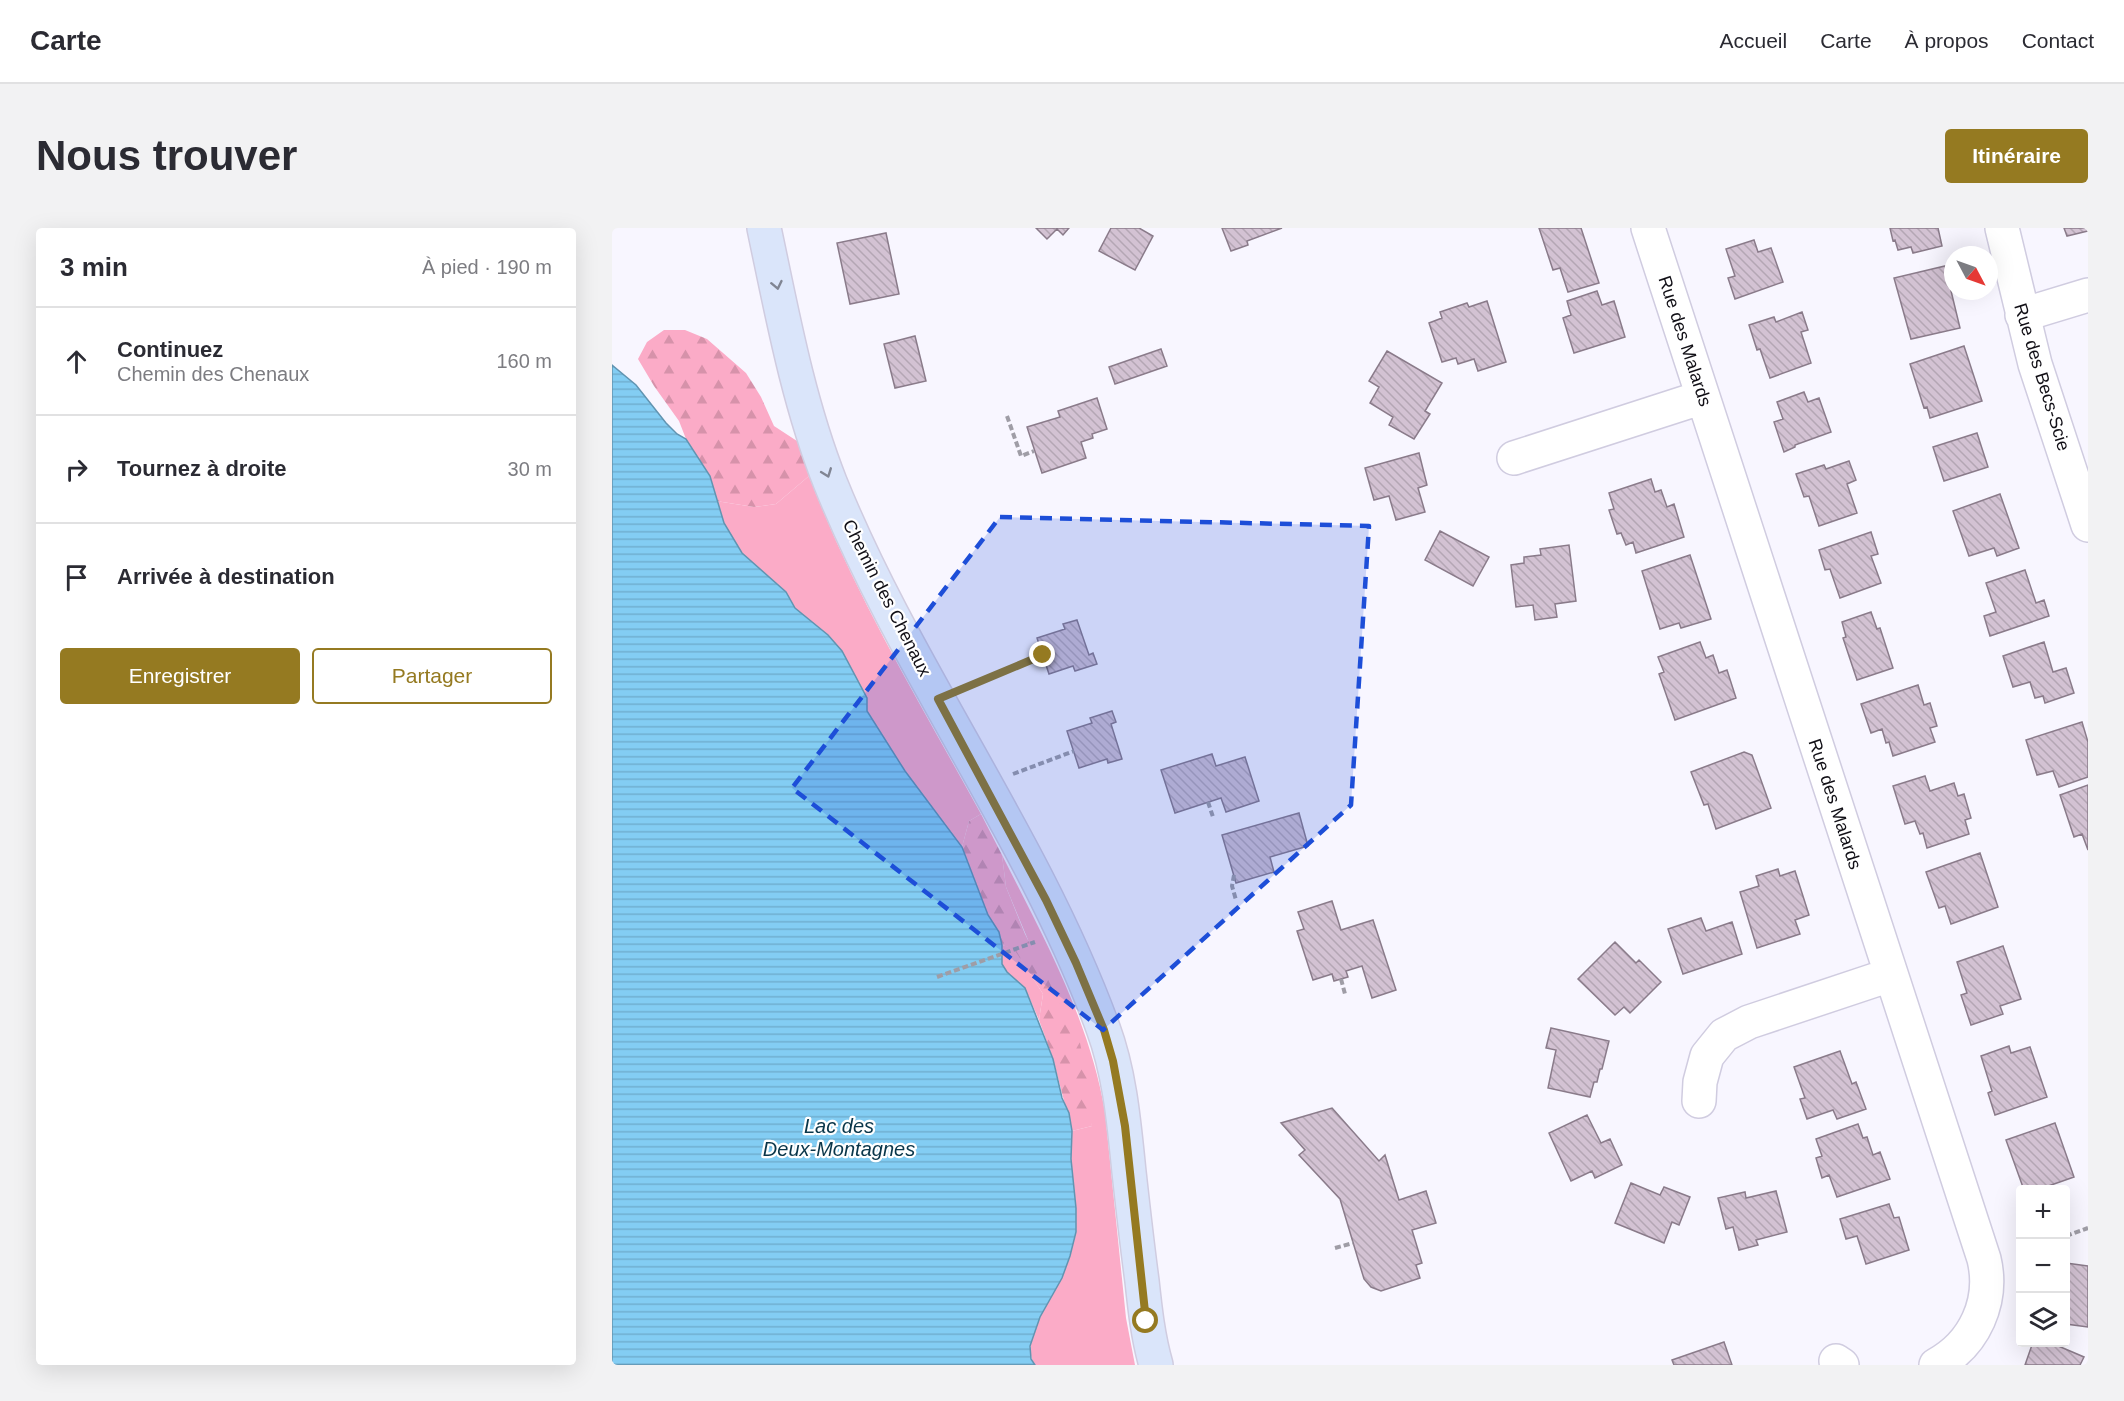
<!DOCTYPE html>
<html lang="fr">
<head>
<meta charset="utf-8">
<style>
  :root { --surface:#fff; --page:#f2f2f3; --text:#2b2b33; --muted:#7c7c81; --line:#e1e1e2; --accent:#957a21 }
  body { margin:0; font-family:Arial,sans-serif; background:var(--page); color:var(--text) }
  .controls { position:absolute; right:18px; bottom:18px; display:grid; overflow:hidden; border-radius:6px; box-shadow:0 6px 24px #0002 }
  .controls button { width:54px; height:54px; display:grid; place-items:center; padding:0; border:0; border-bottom:2px solid var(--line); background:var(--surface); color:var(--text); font:30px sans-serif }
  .compass { position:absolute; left:1332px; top:18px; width:54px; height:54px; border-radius:50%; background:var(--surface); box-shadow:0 6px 24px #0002; rotate:131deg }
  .stop { position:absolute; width:18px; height:18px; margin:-14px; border:4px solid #957a21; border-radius:50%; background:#fff }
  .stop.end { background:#957a21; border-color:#fff; box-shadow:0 2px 6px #0008 }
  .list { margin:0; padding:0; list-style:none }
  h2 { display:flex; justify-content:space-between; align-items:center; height:78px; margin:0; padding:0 24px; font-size:26px }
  h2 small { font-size:20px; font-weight:400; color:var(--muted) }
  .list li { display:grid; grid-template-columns:39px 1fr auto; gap:18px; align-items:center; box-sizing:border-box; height:108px; padding:0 24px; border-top:2px solid var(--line) }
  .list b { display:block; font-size:22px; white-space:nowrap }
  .list p { margin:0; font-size:20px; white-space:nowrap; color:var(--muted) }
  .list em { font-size:20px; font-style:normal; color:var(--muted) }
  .actions { display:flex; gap:12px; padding:18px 24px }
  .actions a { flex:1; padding:14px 0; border:2px solid var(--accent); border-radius:6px; text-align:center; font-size:21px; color:var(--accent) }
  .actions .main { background:var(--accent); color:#fff }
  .icon { flex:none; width:33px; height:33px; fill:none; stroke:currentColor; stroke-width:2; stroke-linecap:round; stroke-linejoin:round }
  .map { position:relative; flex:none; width:1476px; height:1137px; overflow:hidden; border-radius:6px }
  header { display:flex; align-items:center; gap:36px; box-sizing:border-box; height:84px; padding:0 30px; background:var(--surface); border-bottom:2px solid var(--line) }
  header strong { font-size:28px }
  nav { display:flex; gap:33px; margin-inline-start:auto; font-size:21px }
  .intro { display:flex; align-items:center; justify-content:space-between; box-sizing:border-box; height:144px; padding:0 36px }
  h1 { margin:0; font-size:42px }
  .button { padding:15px 27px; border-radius:6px; background:var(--accent); color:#fff; font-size:21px; font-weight:700 }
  main { display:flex; gap:36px; padding:0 36px }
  aside { flex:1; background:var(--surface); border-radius:6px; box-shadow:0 6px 24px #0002 }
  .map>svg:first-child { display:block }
</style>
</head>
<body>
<header>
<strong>Carte</strong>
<nav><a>Accueil</a><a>Carte</a><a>À propos</a><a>Contact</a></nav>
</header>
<div class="intro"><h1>Nous trouver</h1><a class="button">Itinéraire</a></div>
<main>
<aside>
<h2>3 min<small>À pied · 190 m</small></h2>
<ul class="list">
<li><svg class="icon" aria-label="ahead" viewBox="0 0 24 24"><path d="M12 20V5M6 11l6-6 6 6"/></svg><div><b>Continuez</b><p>Chemin des Chenaux</p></div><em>160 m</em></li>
<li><svg class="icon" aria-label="right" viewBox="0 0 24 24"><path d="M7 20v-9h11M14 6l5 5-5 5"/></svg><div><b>Tournez à droite</b></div><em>30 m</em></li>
<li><svg class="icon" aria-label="arrive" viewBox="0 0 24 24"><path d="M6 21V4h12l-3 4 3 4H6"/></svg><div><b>Arrivée à destination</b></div></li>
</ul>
<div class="actions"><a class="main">Enregistrer</a><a>Partager</a></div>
</aside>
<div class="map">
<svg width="1476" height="1137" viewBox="0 0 1476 1137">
  <defs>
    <pattern id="forest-firs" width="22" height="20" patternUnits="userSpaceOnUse" patternTransform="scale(1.5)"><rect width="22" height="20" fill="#fbabc7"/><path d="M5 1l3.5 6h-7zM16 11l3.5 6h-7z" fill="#d692aa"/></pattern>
    <pattern id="water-rules" width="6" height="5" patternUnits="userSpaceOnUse" patternTransform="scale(1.5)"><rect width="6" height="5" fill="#83cdf3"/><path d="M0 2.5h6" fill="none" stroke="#70afd0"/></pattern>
    <pattern id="building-back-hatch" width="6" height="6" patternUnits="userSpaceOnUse" patternTransform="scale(1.5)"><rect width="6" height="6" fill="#d3c2d3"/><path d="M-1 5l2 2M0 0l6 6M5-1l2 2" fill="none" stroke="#b4a6b4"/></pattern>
  </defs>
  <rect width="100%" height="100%" fill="#f8f6ff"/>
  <path fill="#fbabc7" d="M 197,248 C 242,366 308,475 369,586 L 357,593 L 350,619 L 293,543 L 255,483 L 254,470 L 230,423 L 183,380 L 174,364 L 130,325 L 112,296 L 104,273 L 142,279 L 164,276 Z
    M 390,627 C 432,710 477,791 493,884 L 514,1090 L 523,1137 L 423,1137 C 405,1112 446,1061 455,1036 C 468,1000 460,968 459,931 C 459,922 460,913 460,903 L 480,898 L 419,719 L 394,659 Z
    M 390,717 L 402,720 L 431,766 L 427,792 L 413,760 L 395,744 L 390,736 Z"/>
  <path fill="url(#forest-firs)" d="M 52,102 L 73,102 L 95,111 L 134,145 L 149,169 L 162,198 L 185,213 L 197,248 L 164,276 L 142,279 L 104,273 L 98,248 L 74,211 L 67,193 L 42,158 L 26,131 L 35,114 Z
    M 369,586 L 390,627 L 394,659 L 413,706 L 468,815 L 475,848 L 480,898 L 460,903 L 441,831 L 427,792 L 431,766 L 402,721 L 390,717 L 387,704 L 376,687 L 350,619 L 357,593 Z"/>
  <path fill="url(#water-rules)" stroke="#6194b1" stroke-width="1.5" d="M 0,137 L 24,157 L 54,195 L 65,206 L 74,211 L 98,248 L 112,295 L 130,325 L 174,364 L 183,380 L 216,407 L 230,423 L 255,470 L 255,483 L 293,543 L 350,619 L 376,687 L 387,704 L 390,717 L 390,736 L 395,744 L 413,760 L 441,831 L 450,870 L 457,885 L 460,903 L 459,931 L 464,980 L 464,1004 L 458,1028 L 450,1050 L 428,1089 L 418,1118 L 419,1131 L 423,1137 L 0,1137 Z"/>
  <path fill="url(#building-back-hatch)" stroke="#8a7b8a" stroke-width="1.5" d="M 424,0 L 457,0 L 451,7 L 445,1 L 435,11 Z
    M 499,0 L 527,0 L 541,8 L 523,42 L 487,23 Z
    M 610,0 L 670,0 L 635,13 L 636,17 L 619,23 Z
    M 927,0 L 969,0 L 987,55 L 956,64 L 948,40 L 941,42 Z
    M 1278,0 L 1326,0 L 1330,18 L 1301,25 L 1299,19 L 1286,22 L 1283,12 L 1281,13 Z
    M 1452,0 L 1476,0 L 1476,3 L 1455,8 Z
    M 274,5 L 287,66 L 238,76 L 225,15 Z
    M 1142,12 L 1146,24 L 1159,20 L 1171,54 L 1123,71 L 1116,50 L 1123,48 L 1114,21 Z
    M 1333,38 L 1348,100 L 1299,111 L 1282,50 Z
    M 985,63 L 990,77 L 1002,73 L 1013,109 L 962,125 L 951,90 L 959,87 L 955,73 Z
    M 875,73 L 894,134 L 866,143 L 862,131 L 846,136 L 844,130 L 830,134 L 817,95 L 830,90 L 828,84 L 855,75 L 857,79 Z
    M 1190,84 L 1196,102 L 1189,104 L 1199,135 L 1158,150 L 1148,121 L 1145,122 L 1137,97 L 1162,89 L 1164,94 Z
    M 303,108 L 314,153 L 283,160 L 272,116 Z
    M 1352,118 L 1370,173 L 1318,190 L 1315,179 L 1312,180 L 1298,136 Z
    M 549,121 L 555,138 L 503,156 L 497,139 Z
    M 775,123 L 830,155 L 813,183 L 818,186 L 802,211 L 777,197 L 781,189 L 758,175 L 767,159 L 757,153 Z
    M 1192,164 L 1196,174 L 1207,170 L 1219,204 L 1183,217 L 1183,219 L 1172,224 L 1162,194 L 1171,191 L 1165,174 Z
    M 485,170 L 495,201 L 480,206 L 481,210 L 469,214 L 474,230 L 430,245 L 415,199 L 448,189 L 446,183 Z
    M 1365,205 L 1376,239 L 1332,253 L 1321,219 Z
    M 807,225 L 815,257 L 806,260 L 813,284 L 784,292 L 777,268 L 762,272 L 753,240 Z
    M 1237,233 L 1244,252 L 1235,256 L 1245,285 L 1207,298 L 1197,268 L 1192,269 L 1184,246 L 1212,237 L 1214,241 Z
    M 1039,251 L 1043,264 L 1049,262 L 1055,279 L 1062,276 L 1072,309 L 1024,325 L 1021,314 L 1014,317 L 1009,305 L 1005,306 L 997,282 L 1002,281 L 997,265 Z
    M 1388,266 L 1407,320 L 1385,328 L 1382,320 L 1357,328 L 1341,283 Z
    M 828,303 L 877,329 L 861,358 L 813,332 Z
    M 1259,304 L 1266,326 L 1259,328 L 1269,355 L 1228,370 L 1218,341 L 1213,342 L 1207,322 Z
    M 957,317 L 964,373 L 943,376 L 945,389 L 923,392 L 921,377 L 904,379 L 899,337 L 912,335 L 912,329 L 929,327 L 928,321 Z
    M 1078,327 L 1099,391 L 1069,400 L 1067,395 L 1048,401 L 1030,343 Z
    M 1413,342 L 1424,375 L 1432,372 L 1437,388 L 1378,408 L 1372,388 L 1384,384 L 1374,355 Z
    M 1259,384 L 1265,401 L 1268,400 L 1281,440 L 1245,452 L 1231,410 L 1234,409 L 1230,394 Z
    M 465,392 L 477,427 L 481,425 L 485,436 L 463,443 L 461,438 L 437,446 L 425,410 L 453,401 L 451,396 Z
    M 1088,414 L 1094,430 L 1101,427 L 1107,445 L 1115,442 L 1124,470 L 1063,492 L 1047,446 L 1052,444 L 1046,429 Z
    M 1432,414 L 1441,444 L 1454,440 L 1462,465 L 1433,475 L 1431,468 L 1423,470 L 1418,454 L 1401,459 L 1391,428 Z
    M 1306,457 L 1312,477 L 1318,475 L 1325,498 L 1318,500 L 1323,514 L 1281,528 L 1277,514 L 1274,515 L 1270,501 L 1259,505 L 1249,476 Z
    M 500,483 L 504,494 L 499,496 L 510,531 L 496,535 L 495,531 L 467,540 L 455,503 L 480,495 L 478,490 Z
    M 1470,494 L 1476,514 L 1476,549 L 1447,559 L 1441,543 L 1425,547 L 1414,512 Z
    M 1132,524 L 1140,527 L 1159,580 L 1104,601 L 1096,576 L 1092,577 L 1079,544 Z
    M 600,526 L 604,538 L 633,529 L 647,573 L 614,584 L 609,570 L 563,585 L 549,542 Z
    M 1313,548 L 1318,563 L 1342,555 L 1346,568 L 1352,566 L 1359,590 L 1353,592 L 1357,606 L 1315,620 L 1311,605 L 1308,606 L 1303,593 L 1293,596 L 1281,558 Z
    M 1476,557 L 1476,622 L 1470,606 L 1462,609 L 1448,567 Z
    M 687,585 L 696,618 L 658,629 L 662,644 L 624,655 L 610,607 Z
    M 1368,625 L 1386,679 L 1339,696 L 1333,678 L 1327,680 L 1314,644 Z
    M 1166,641 L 1168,648 L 1183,643 L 1197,687 L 1183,692 L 1188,706 L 1145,720 L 1128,664 L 1147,658 L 1144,648 Z
    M 720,673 L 729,702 L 761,692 L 784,762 L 760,770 L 750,738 L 734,743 L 736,749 L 722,753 L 720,746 L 701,752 L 685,703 L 692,701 L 686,684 Z
    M 1089,690 L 1094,703 L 1120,694 L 1130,726 L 1071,746 L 1056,701 Z
    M 1003,714 L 1024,735 L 1027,732 L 1049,754 L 1018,785 L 1012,779 L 1003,787 L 966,751 Z
    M 1391,718 L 1409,771 L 1388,778 L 1391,786 L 1359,797 L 1349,767 L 1355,765 L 1345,734 Z
    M 939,800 L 997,813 L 990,841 L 988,841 L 985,854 L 982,854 L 978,869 L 936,860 L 944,822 L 934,820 Z
    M 1397,818 L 1399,825 L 1418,819 L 1435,869 L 1383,887 L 1376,865 L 1380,863 L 1369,828 Z
    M 1228,823 L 1240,856 L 1244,854 L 1254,881 L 1225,891 L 1221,882 L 1195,891 L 1188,871 L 1193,870 L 1182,839 Z
    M 720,880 L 767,933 L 773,927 L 787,972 L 814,963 L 824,995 L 800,1002 L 810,1035 L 804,1037 L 808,1050 L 769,1063 L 759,1059 L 752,1051 L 728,971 L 687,927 L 693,922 L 669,895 Z
    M 975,887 L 989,915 L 998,911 L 1010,937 L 983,950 L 980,943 L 959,953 L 937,905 Z
    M 1443,895 L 1462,949 L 1425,962 L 1412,962 L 1394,912 Z
    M 1246,896 L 1251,910 L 1255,909 L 1261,927 L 1268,924 L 1278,951 L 1225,969 L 1217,947 L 1210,950 L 1204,930 L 1210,928 L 1204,911 Z
    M 1019,955 L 1048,967 L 1052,959 L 1078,969 L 1067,997 L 1060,994 L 1052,1015 L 1003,995 Z
    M 1164,963 L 1175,1004 L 1144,1012 L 1146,1017 L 1127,1022 L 1121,999 L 1114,1001 L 1106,970 L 1133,964 L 1134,970 Z
    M 1277,976 L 1282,990 L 1287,989 L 1297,1022 L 1254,1036 L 1245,1008 L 1234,1011 L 1228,991 Z
    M 1454,1035 L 1476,1038 L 1476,1099 L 1454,1096 Z
    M 1112,1114 L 1120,1137 L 1062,1137 L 1060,1132 Z
    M 1421,1114 L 1437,1114 L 1472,1129 L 1468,1137 L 1413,1137 Z"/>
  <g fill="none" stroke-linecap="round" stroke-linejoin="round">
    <g stroke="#d0cce0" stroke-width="36">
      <path id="street" d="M 1036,0 L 1372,1031 C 1382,1073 1363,1116 1324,1137
        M 1390,0 L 1423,136 L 1476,297
        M 1410,87 L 1476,67
        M 902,230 L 1091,169
        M 1087,873 L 1088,854 L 1095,828 L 1112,807 L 1137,794 L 1278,747
        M 1224,1133 L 1230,1137"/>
    </g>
    <g stroke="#d0cce0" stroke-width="36">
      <path id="secondary" d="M 152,0 C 170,85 186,173 218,254 C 294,443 421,608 491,800 C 508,846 512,895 517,944 C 521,980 525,1016 530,1053 C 533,1081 536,1109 544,1137"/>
    </g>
    <path stroke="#9f9da6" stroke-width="4" stroke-dasharray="6 3" stroke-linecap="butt" d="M 395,188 L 409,228 L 422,223
      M 354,459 L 431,427
      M 401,546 L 462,523
      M 596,574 L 601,589
      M 622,647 L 620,658 L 624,672
      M 325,749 L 423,714
      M 729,751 L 733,766
      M 1454,1008 L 1476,1000
      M 723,1020 L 741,1015"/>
    <use href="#street" stroke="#fff" stroke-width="33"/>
    <use href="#secondary" stroke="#dae5fa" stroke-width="33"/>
  </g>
  <defs><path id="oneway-chevron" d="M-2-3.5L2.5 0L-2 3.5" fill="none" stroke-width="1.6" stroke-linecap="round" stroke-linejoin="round" transform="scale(1.5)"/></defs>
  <g stroke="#808593">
    <use href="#oneway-chevron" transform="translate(165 57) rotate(78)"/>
    <use href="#oneway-chevron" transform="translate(215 245) rotate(69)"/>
  </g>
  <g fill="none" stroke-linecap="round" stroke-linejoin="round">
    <path stroke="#957a21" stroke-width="8" d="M 431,427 L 326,471 L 434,672 L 464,735 L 492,802 L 501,833 L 513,898 L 534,1093"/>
  </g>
  <path fill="#1d4ed8" fill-opacity="0.2" stroke="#1d4ed8" stroke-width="4.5" stroke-dasharray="12 8" stroke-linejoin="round" d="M 388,289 L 757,298 L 739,577 L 491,802 L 180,560 Z"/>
  <g text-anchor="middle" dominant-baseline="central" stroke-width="4.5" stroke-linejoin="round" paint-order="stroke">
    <g font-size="18" fill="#110f16" stroke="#fff">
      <text transform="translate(1073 113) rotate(72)">Rue des Malards</text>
      <text transform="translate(1430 149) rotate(73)">Rue des Becs-Scie</text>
      <text transform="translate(275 370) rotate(63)">Chemin des Chenaux</text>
      <text transform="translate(1223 576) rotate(72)">Rue des Malards</text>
    </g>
    <g font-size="20" font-style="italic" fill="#09364a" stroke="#fff">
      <text x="227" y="898">Lac des<tspan x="227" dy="23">Deux-Montagnes</tspan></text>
    </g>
  </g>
</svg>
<div class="controls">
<button>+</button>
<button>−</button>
<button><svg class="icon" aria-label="layers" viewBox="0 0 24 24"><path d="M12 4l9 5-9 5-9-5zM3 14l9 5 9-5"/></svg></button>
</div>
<svg class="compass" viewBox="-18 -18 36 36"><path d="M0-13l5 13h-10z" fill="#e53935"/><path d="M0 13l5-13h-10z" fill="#7c7c81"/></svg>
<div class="stop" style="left:534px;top:1093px"></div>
<div class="stop end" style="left:431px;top:427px"></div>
</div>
</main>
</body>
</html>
